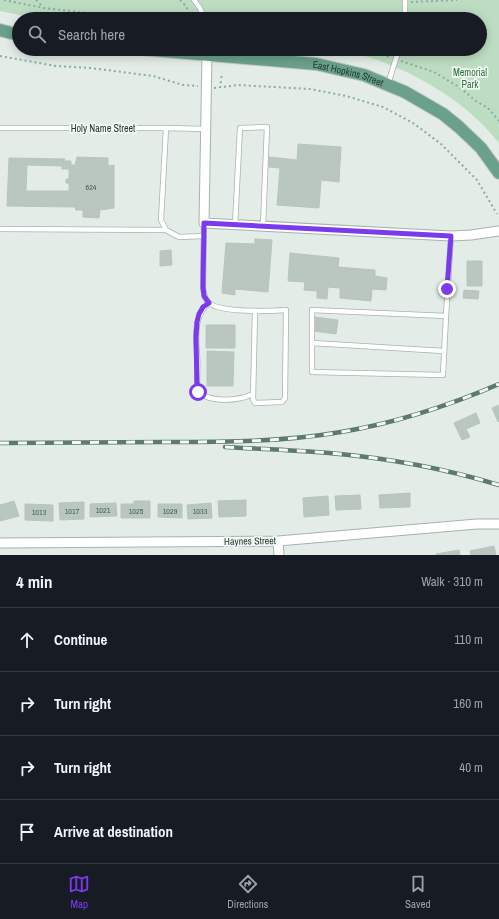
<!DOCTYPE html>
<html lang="en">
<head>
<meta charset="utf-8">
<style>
  :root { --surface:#171b24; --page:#242831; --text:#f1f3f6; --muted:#9ea1a6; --line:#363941; --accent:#7c3aed }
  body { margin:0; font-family:"Archivo Narrow",sans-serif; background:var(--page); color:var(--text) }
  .stop { position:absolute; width:12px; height:12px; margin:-9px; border:3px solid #7c3aed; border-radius:50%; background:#fff }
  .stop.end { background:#7c3aed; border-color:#fff; box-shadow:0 1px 4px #0008 }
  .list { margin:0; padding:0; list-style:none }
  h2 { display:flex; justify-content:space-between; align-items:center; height:52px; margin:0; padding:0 16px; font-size:17px }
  h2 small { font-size:13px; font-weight:400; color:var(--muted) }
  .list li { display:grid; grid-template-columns:26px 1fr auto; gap:12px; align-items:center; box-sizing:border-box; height:64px; padding:0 16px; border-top:1px solid var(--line) }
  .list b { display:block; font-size:15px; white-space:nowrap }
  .list em { font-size:13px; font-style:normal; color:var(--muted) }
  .icon { flex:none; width:22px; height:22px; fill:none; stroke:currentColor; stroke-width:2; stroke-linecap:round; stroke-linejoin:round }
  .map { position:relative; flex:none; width:499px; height:555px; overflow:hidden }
  .search { position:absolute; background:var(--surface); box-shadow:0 2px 10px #0003; left:12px; right:12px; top:12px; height:44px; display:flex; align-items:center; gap:10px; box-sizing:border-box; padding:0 14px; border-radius:22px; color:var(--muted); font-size:15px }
  .sheet { height:308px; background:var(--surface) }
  nav { display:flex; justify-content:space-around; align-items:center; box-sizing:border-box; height:56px; border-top:1px solid var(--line); background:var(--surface); font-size:11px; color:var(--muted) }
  nav a { display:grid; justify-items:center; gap:2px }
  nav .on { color:var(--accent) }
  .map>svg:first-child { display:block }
</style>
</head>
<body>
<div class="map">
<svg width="499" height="555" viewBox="0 0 499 555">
  <rect width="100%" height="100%" fill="#e3ece7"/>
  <path fill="#bdddc2" d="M 0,0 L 499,0 L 499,143 C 464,99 412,70 359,54 C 350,52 341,51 332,49 L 480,49 L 480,19 L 39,19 L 0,11 Z"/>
  <path fill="#b9c7c0" stroke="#b6c6bd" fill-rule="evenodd" d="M 298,144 L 341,147 L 339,182 L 321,180 L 319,208 L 277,205 L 280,168 L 269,167 L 269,157 L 297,160 Z
    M 77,157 L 108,158 L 108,166 L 114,165 L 114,208 L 100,210 L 99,218 L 83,217 L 83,210 L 76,210 L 75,207 L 7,206 L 9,158 L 65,159 L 64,161 L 71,161 L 71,165 L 75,165 ZM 27,165 L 62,166 L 62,169 L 69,169 L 69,179 L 66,179 L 66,183 L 69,183 L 69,191 L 26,191 Z
    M 255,239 L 272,240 L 268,292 L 235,289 L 235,295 L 222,293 L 226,243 L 255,244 Z
    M 171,250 L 172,265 L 160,266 L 160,251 Z
    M 290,253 L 339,258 L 338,267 L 375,270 L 375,276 L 387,278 L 386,290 L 372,289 L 371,301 L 340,298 L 340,288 L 328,287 L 327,299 L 317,298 L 317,291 L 304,290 L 305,282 L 288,281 Z
    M 467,261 L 482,261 L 482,286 L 467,286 Z
    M 464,290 L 479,291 L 478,299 L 463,298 Z
    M 315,317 L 338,320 L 336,334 L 313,331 Z
    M 206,325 L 235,325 L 235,348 L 206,348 Z
    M 207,351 L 234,352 L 233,386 L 207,386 Z
    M 499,405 L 499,421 L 498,422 L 492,408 Z
    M 476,413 L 480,423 L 466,429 L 470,437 L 462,440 L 454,423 Z
    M 410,493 L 410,507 L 380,508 L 379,495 Z
    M 360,495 L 361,509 L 336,510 L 335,496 Z
    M 328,496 L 329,515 L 304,517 L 303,498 Z
    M 246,500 L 246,516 L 219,517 L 218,501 Z
    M 14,501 L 19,516 L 0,521 L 0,505 Z
    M 134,501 L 150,501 L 150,518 L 121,518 L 121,504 L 134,504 Z
    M 84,502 L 84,519 L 60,520 L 59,503 Z
    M 116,503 L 117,516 L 90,517 L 90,504 Z
    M 211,503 L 212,518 L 188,519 L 187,505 Z
    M 25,504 L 53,505 L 53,521 L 25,520 Z
    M 158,504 L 182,504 L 182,518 L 158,517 Z
    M 494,546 L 496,555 L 471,555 L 470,551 Z
    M 459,550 L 460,555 L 436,555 L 436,554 Z"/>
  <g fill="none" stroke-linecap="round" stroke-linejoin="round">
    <g stroke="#a6b4ad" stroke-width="6">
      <path id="service" d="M 194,0 L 200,8 L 204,19
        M 405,19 L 405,0
        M 388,84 L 399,49
        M 0,128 L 166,128 L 205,129
        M 204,223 L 203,287 C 204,293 204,299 209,303 C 221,313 270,311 286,310 L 285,398 L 282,402 L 255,403 L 253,399 L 255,311
        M 235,225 L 240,128 L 267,127 L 263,226
        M 0,229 L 166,230 L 179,237 L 204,236
        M 166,230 L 161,220 L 166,128
        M 209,303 C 193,316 196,337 197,355 C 198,365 197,376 197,386 L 198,392 C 211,403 238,401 253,394
        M 446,316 L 443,375 L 312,372 L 312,310 L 446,316 L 451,236
        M 312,343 L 444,351"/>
    </g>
    <g stroke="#a6b4ad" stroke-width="11">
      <path id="minor" d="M 207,54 L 204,223 L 451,236 L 471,235 L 499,231
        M 278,541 L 279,555
        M 0,543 L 278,541 L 477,524 L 499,524"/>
    </g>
    <g stroke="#c1c9c6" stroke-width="14">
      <g id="primary">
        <path d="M 0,30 L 19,35"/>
        <path id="s1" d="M 141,49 L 316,64 L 364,75 L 405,92 L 443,114 L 459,127 L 481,148 L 499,173"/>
      </g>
    </g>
    <path stroke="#85af9d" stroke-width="2" stroke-dasharray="2 3" stroke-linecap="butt" d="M 4,0 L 44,8 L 87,13 L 114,14 L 137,19
      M 36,0 L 43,7
      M 180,0 L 185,5 L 193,19
      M 411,2 L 457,0
      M 368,49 L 389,57
      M 0,56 L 56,66 L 91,68 L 153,76 L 183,85 L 198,86
      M 401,61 L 434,72 L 459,87 L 476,101 L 488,108 L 499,121
      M 214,88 L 238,85 L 310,89 L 346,96 L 383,107 L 413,123 L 441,144 L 477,180 L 497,214
      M 220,88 L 222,73"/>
    <use href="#service" stroke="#fff" stroke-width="4.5"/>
    <use href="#minor" stroke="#fff" stroke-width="9"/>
    <use href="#primary" stroke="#6aa08c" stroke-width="12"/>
    <g stroke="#5e796e" stroke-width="4.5">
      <path id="rail" d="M 0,443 C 55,443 111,442 166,442 C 224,442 283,442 341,432 C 395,423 448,406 499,384
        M 225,447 C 260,449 294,450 329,453 C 387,458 443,468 499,485"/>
    </g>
    <use href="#rail" stroke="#f4f9f6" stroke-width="3" stroke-dasharray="9" stroke-linecap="butt"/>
  </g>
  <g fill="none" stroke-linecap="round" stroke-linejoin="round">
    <path stroke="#7c3aed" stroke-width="5" d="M 198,392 L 197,386 L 196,337 L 197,322 L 199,314 L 203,307 L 209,303 L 204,296 L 203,287 L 204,223 L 451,236 L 447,289"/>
  </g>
  <g text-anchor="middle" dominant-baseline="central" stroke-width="3.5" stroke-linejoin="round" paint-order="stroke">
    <g font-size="8" fill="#486056">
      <text x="91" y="187">624</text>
      <text x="103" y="510">1021</text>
      <text x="72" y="511">1017</text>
      <text x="136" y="511">1025</text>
      <text x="170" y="511">1029</text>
      <text x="200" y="511">1033</text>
      <text x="39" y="512">1013</text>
    </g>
    <g font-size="10" fill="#2f7341" stroke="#f4f9f6">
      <text x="470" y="72">Memorial<tspan x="470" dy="12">Park</tspan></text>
    </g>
    <g font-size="10" fill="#233d33" stroke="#f4f9f6">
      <text stroke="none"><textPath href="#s1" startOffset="209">East Hopkins Street</textPath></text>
      <text x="103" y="128">Holy Name Street</text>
      <text transform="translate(250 541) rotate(-1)">Haynes Street</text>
    </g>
  </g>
</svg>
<div class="stop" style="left:198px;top:392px"></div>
<div class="stop end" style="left:447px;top:289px"></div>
<div class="search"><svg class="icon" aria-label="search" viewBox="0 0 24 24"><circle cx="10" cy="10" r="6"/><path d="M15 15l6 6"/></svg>Search here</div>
</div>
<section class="sheet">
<h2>4 min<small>Walk · 310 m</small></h2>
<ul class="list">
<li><svg class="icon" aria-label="ahead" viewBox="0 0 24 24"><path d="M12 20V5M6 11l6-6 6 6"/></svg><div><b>Continue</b></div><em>110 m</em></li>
<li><svg class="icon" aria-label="right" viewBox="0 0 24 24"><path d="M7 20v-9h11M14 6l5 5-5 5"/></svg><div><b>Turn right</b></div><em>160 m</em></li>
<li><svg class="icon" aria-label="right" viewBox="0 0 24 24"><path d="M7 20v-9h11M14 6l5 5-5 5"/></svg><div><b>Turn right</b></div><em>40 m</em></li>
<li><svg class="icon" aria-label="arrive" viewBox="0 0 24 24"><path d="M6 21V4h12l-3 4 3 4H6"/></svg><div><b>Arrive at destination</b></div></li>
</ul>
</section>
<nav>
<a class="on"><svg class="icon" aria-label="map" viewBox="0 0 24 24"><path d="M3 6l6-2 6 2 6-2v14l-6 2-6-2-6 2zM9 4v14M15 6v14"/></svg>Map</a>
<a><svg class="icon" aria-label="directions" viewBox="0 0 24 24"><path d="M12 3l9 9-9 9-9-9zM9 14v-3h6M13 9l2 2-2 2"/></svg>Directions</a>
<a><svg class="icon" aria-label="saved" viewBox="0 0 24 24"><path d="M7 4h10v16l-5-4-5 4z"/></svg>Saved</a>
</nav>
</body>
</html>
